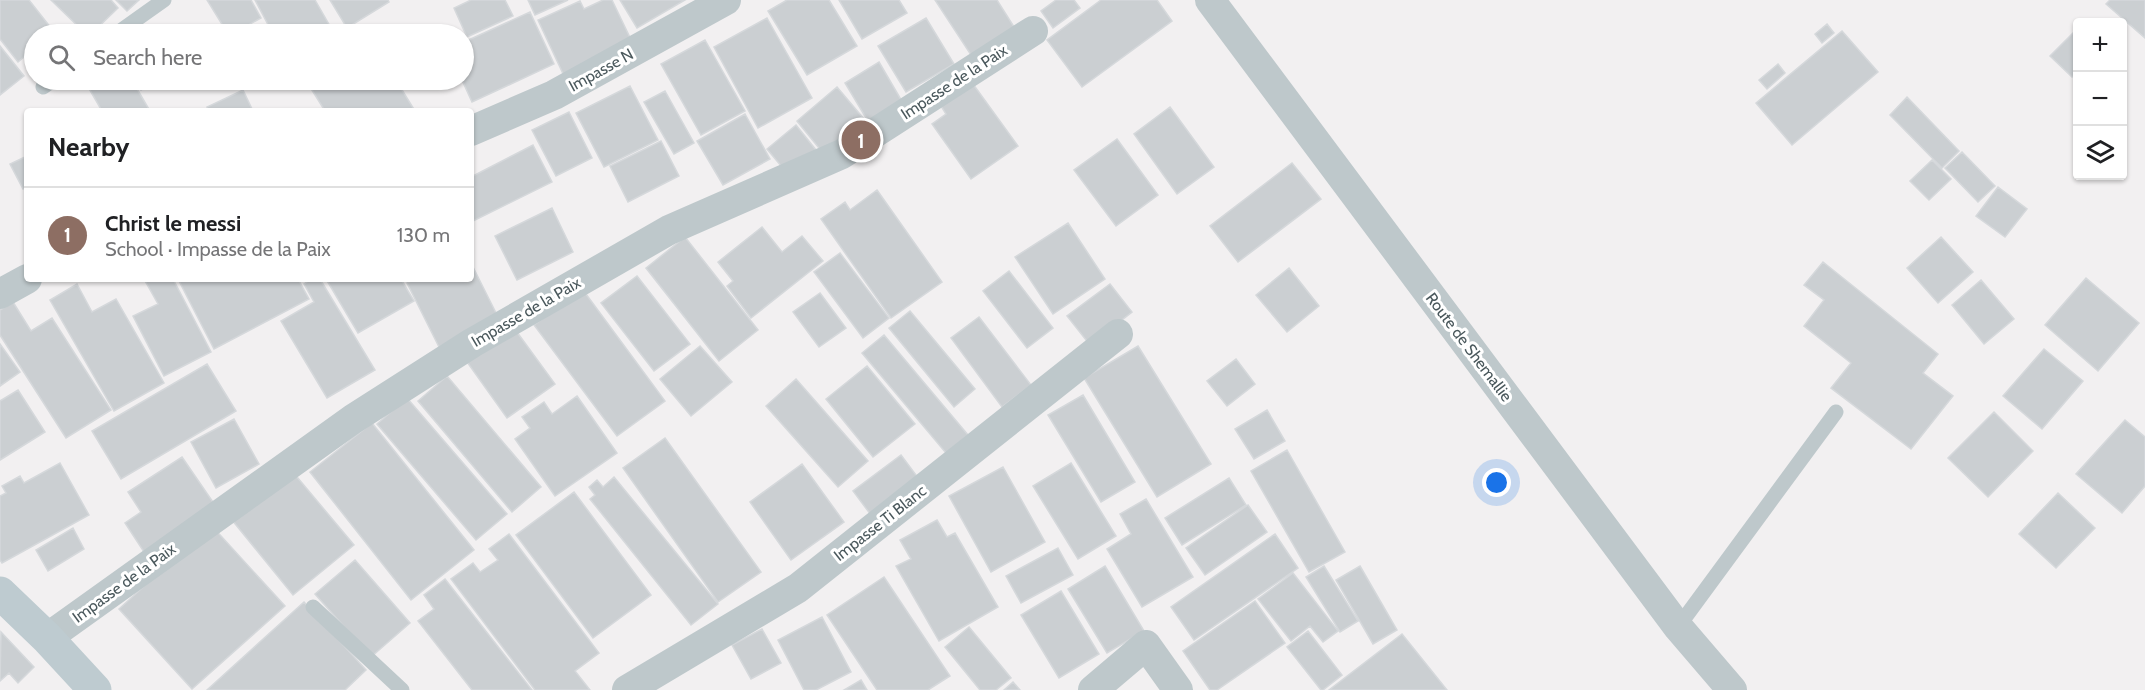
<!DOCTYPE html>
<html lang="en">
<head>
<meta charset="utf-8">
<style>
  :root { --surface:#fff; --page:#f6f6f6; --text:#202124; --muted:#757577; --line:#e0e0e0; --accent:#ea580c }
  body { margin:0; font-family:Cabin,sans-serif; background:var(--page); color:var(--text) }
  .controls { position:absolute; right:18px; top:18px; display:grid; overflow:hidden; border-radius:6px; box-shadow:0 2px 4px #0004 }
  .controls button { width:54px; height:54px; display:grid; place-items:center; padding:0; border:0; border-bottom:2px solid var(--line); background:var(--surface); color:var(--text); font:30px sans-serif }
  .you { position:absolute; left:1497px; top:483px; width:21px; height:21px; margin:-15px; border:4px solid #fff; border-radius:50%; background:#1a73e8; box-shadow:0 0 0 9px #1a73e833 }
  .badge { display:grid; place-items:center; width:39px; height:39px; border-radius:50%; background:var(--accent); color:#fff; font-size:20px; font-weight:700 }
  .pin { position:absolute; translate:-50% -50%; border:3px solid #fff; box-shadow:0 2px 6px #0006 }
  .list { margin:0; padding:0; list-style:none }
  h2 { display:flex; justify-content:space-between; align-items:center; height:78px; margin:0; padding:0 24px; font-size:26px }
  h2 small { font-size:20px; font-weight:400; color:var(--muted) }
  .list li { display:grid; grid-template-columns:39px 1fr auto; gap:18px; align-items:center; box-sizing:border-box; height:96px; padding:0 24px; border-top:2px solid var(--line) }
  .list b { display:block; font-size:22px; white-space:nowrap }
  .list p { margin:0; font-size:20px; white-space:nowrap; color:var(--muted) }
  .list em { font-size:20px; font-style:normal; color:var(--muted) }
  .icon { flex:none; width:33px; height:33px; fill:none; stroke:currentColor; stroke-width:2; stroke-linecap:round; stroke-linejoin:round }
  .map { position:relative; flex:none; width:2145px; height:690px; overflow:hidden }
  .search { position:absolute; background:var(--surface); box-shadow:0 2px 4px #0004; left:24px; top:24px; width:450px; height:66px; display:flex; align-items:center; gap:15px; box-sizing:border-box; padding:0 21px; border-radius:33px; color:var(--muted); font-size:22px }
  .panel { position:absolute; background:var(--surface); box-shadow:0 2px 4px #0004; left:24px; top:108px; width:450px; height:174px; border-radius:6px }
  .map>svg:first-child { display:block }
</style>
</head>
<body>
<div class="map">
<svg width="2145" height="690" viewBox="0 0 2145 690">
  <rect width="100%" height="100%" fill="#f2f0f1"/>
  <path fill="#cbcfd2" stroke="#d5d8db" stroke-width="1.5" d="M 0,0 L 29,0 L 55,33 L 53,34 L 34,34 L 34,49 L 18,62 L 0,39 Z
    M 51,0 L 111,0 L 118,8 L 91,34 L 86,34 Z
    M 116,0 L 139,0 L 127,11 Z
    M 207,0 L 251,0 L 261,18 L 232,34 L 228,34 Z
    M 255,0 L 315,0 L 334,33 L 273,34 Z
    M 330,0 L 388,0 L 389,2 L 347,28 Z
    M 471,0 L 505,0 L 513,16 L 467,37 L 454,8 Z
    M 528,0 L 568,0 L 535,15 Z
    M 603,0 L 612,0 L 634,46 L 565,78 L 538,20 L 580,1 L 584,9 Z
    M 620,0 L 685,0 L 637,28 Z
    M 787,0 L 829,0 L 857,46 L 807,75 L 768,11 Z
    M 839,0 L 899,0 L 907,13 L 862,39 Z
    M 935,0 L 997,0 L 1016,30 L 973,58 Z
    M 1056,0 L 1074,0 L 1080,8 L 1053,28 L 1041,11 Z
    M 1101,0 L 1157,0 L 1172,21 L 1082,87 L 1047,40 Z
    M 2110,0 L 2145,0 L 2145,38 L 2106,4 Z
    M 530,12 L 554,64 L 472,102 L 462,80 L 464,42 Z
    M 767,18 L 812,98 L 758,128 L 714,47 Z
    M 926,18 L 954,64 L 906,92 L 878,46 Z
    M 1827,24 L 1834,33 L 1822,43 L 1815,34 Z
    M 1842,31 L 1878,72 L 1792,145 L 1756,103 Z
    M 2073,33 L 2078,37 L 2078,72 L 2072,77 L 2050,56 Z
    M 705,40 L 745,111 L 701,135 L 661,64 Z
    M 0,46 L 24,76 L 0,95 Z
    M 879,62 L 903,103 L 869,123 L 845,83 Z
    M 1778,64 L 1785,73 L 1767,89 L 1759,80 Z
    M 84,80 L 132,80 L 150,111 L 102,111 Z
    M 135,80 L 159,80 L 141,90 Z
    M 323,80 L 377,80 L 381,86 L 392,80 L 396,80 L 415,111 L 325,111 L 310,87 Z
    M 973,84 L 1018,146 L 971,179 L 932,124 L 946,114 L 941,106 Z
    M 630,86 L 658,140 L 604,167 L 576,113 Z
    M 837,87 L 864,119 L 823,153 L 797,121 Z
    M 243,90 L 253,111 L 209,111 L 207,107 Z
    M 665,91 L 694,143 L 674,154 L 644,102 Z
    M 1907,97 L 1959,151 L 1942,168 L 1890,115 Z
    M 1170,107 L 1214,167 L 1177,194 L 1134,134 Z
    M 569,112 L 592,158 L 556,176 L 532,130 Z
    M 745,114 L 770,159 L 723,185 L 697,141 Z
    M 796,125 L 816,150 L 787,173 L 767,149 Z
    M 1117,139 L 1158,195 L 1116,226 L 1074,170 Z
    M 661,141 L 679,176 L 628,202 L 610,166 Z
    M 533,145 L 552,182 L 471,222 L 471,177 Z
    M 1962,152 L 1995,186 L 1978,202 L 1945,168 Z
    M 27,156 L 27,187 L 23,189 L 10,164 Z
    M 1932,160 L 1951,179 L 1929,200 L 1910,181 Z
    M 1292,163 L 1321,199 L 1238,262 L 1210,226 Z
    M 1998,187 L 2027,209 L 2005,237 L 1976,216 Z
    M 877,190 L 942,282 L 891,318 L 821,219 L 845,202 L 850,210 Z
    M 552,208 L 573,252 L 517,280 L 495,236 Z
    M 1068,223 L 1105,279 L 1053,314 L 1015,257 Z
    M 762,227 L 782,252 L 802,236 L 823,261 L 751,318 L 727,286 L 733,281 L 718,262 Z
    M 685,237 L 758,330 L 719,361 L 646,268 Z
    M 1941,237 L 1973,272 L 1938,303 L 1907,268 Z
    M 840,253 L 889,318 L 863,338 L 814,272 Z
    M 1823,262 L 1938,354 L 1923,373 L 1953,396 L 1911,449 L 1831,388 L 1851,363 L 1804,326 L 1824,300 L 1804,285 Z
    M 471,263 L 498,317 L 439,347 L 407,283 L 415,279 L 471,279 Z
    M 1289,268 L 1319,306 L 1287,332 L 1256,295 Z
    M 1009,271 L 1053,328 L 1027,348 L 983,291 Z
    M 637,276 L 690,344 L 654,371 L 601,303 Z
    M 2086,278 L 2139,323 L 2098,371 L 2045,325 Z
    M 144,279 L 173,279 L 211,352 L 164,376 L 133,316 L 158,304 Z
    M 178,279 L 298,279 L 309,299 L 214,349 Z
    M 311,279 L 320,279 L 375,370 L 327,398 L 281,321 L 314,302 L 304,284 Z
    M 326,279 L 401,279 L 414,301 L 358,333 Z
    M 1981,280 L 2014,319 L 1984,344 L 1952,305 Z
    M 77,284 L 92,312 L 116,299 L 164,383 L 114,411 L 50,300 Z
    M 1110,284 L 1132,312 L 1090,345 L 1067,316 Z
    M 583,290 L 665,401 L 617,436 L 534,325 Z
    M 820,293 L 846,328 L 819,347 L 793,312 Z
    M 13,302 L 31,331 L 52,318 L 111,410 L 66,438 L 0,335 L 0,310 Z
    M 910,311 L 975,389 L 954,407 L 889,328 Z
    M 979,317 L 1031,385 L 1002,407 L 951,338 Z
    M 514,328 L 555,384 L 507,418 L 467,362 Z
    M 884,335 L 968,435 L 946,453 L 862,353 Z
    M 0,344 L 20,372 L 0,386 Z
    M 700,346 L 732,382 L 691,416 L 660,379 Z
    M 1138,346 L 1211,464 L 1157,497 L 1084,378 Z
    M 2044,349 L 2083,381 L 2042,429 L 2003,396 Z
    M 1236,359 L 1255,384 L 1227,406 L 1207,381 Z
    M 207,364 L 236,411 L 121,479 L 92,431 Z
    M 867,366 L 915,424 L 873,457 L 826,399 Z
    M 447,376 L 541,487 L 512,512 L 418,401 Z
    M 796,379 L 868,461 L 838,487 L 766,406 Z
    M 18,390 L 45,432 L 0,460 L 0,401 Z
    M 1083,395 L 1135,482 L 1101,502 L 1048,415 Z
    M 577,396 L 617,453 L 555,496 L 515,439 L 530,428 L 522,417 L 544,402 L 552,414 Z
    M 407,398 L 507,514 L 476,540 L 377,424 Z
    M 1267,410 L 1285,441 L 1254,459 L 1235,429 Z
    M 1994,412 L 2033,451 L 1988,497 L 1948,458 Z
    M 234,419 L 259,464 L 216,488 L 191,442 Z
    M 2125,420 L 2145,437 L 2145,486 L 2122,513 L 2076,474 Z
    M 372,423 L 474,550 L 411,600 L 310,472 Z
    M 665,438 L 761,572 L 718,602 L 623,468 Z
    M 1287,450 L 1345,552 L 1309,572 L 1251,471 Z
    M 901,455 L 919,479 L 871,515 L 853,491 Z
    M 182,457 L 215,505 L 144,552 L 125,523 L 141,512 L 128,492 Z
    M 60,463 L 89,515 L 2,563 L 0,560 L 0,496 L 6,493 L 2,486 L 20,476 L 24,483 Z
    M 1071,463 L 1116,536 L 1078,559 L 1033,486 Z
    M 802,464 L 844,522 L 791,560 L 750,502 Z
    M 1003,467 L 1045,542 L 991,572 L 949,496 Z
    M 292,471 L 354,545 L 293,595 L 232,520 Z
    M 614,477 L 718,604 L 691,625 L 590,499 L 595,495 L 589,487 L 597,480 L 603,487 Z
    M 1229,478 L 1246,505 L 1182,545 L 1165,518 Z
    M 574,492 L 651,595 L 593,638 L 516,535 Z
    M 2058,493 L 2095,528 L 2056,568 L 2019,534 Z
    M 1146,499 L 1193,577 L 1142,607 L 1107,549 L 1131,534 L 1120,514 Z
    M 1248,505 L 1267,532 L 1205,575 L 1186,548 Z
    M 937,520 L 947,537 L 955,533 L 998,607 L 939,641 L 896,566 L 911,559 L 900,540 Z
    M 211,525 L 285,606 L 192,689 L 119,609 Z
    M 73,528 L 84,549 L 48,571 L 36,550 Z
    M 509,534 L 599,653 L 575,671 L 590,690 L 535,690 L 451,579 L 473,563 L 480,572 L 498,560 L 489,549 Z
    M 1275,534 L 1298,568 L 1194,640 L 1171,607 Z
    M 1058,548 L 1073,575 L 1021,603 L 1006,576 Z
    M 355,560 L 410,623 L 371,657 L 315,594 Z
    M 1105,566 L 1144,631 L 1107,653 L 1068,589 Z
    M 1324,566 L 1358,621 L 1340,632 L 1306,577 Z
    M 1360,566 L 1397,630 L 1373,644 L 1336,580 Z
    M 1293,573 L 1338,631 L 1323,642 L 1310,626 L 1291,641 L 1258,599 Z
    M 884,577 L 950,676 L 928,690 L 877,690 L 827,615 Z
    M 445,579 L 532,690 L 472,690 L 418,621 L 434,609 L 424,595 Z
    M 1061,591 L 1099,654 L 1059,678 L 1021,615 Z
    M 1255,601 L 1285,643 L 1217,690 L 1210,690 L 1183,651 Z
    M 304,602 L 366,670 L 345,690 L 207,690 Z
    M 822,617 L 851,672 L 816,690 L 804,690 L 778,640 Z
    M 969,627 L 1011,678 L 996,690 L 980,690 L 945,647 Z
    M 762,629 L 781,663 L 751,679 L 732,645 Z
    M 1308,631 L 1342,675 L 1323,690 L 1321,690 L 1287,647 Z
    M 1,632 L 34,667 L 18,683 L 9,673 L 0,681 Z
    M 1402,634 L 1447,690 L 1329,690 Z
    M 861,680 L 867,690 L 844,690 Z
    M 1013,682 L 1020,690 L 1004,690 Z"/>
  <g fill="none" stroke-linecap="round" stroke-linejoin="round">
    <path stroke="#bec8cb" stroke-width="15" d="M 116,34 L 164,0
      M 43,87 L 53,80
      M 313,607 L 402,690
      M 1678,627 L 1836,412"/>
    <path stroke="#bec8cb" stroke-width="30" d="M 1210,0 L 1678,627 L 1732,690
      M 471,131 L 554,95 L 726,0
      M 0,294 L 27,279
      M 47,638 L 353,419 L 472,343 L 669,230 L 842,154 L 1033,31
      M 627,690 L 798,588 L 1118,334
      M 1093,690 L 1146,645 L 1178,690"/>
    <path stroke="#becbd0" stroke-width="33" d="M 0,593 L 47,638 L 95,690"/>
  </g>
  <g text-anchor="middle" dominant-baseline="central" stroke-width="6" stroke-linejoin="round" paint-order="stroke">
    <g font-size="16" fill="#4a585c" stroke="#fff">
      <text transform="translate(601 70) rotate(-29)">Impasse N</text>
      <text transform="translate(954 82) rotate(-33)">Impasse de la Paix</text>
      <text transform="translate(526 312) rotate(-30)">Impasse de la Paix</text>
      <text transform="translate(1469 347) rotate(53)">Route de Shemallie</text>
      <text transform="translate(880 523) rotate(-38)">Impasse Ti Blanc</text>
      <text transform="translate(124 583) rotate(-36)">Impasse de la Paix</text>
    </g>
  </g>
</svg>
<div class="controls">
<button>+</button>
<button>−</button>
<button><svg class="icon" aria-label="layers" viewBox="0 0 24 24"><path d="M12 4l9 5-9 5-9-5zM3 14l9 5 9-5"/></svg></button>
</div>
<div class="you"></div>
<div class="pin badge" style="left:861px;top:140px;background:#8d6e63">1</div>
<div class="search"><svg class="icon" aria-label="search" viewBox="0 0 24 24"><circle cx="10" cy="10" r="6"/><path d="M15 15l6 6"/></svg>Search here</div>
<section class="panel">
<h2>Nearby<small></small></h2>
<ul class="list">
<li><span class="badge" style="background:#8d6e63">1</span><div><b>Christ le messi</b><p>School · Impasse de la Paix</p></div><em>130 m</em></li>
</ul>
</section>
</div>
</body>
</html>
